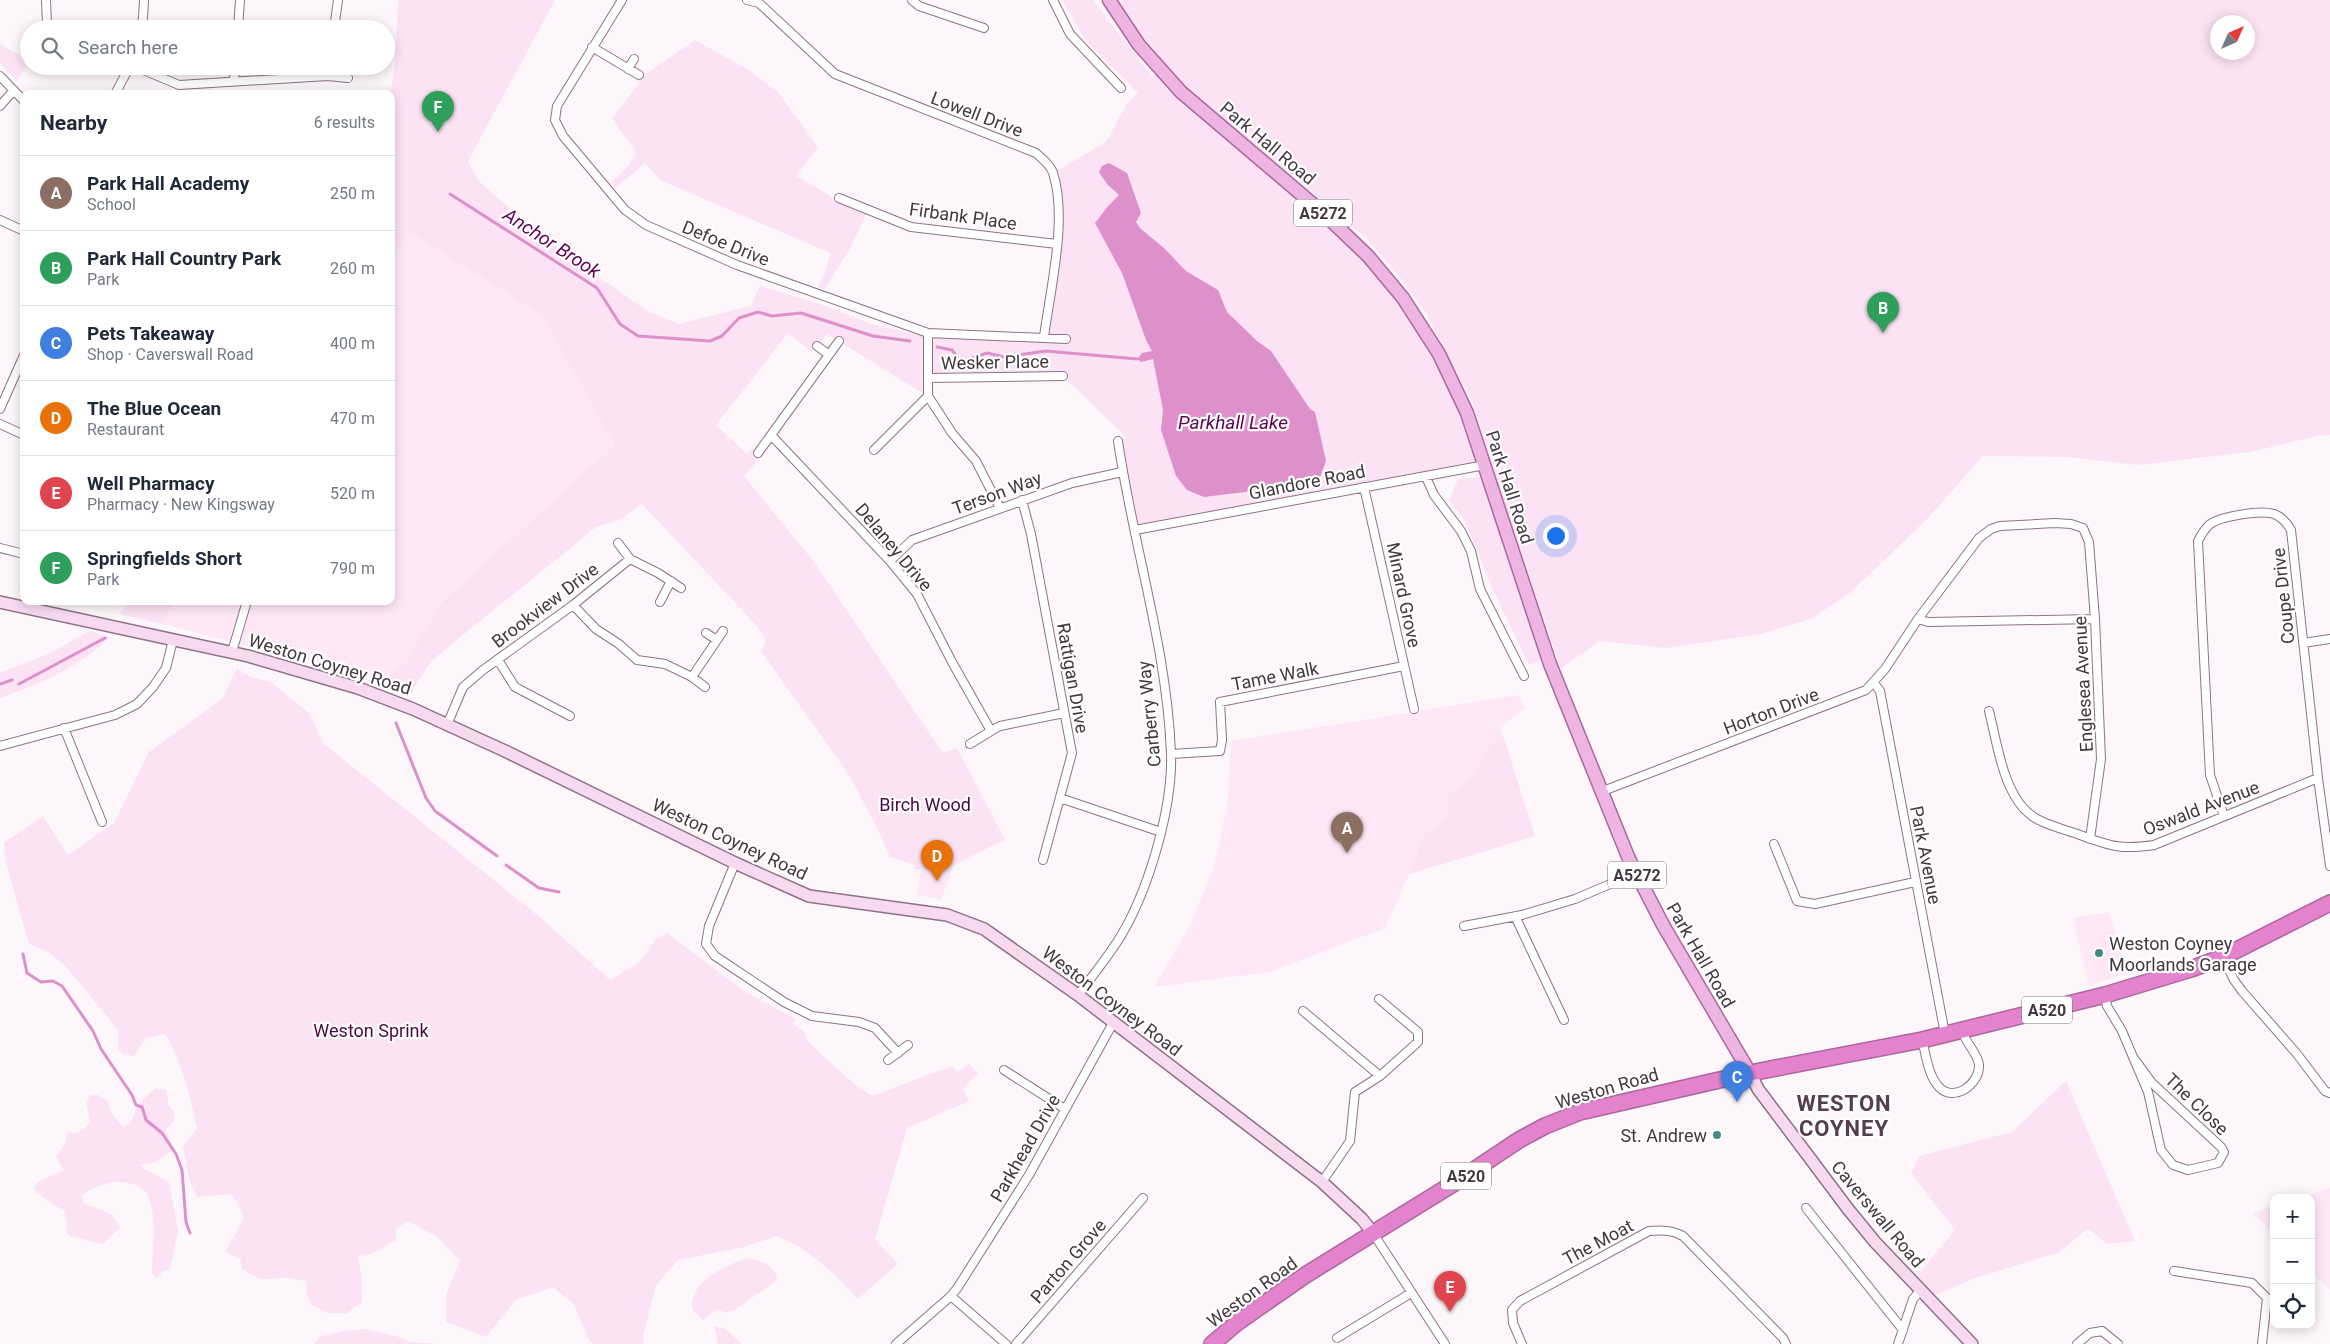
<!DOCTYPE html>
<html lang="en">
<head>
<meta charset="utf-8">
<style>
  :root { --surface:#fff; --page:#f2f2f3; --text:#1f2937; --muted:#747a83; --line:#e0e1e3; --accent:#2563eb }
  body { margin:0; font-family:Roboto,sans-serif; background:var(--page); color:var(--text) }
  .controls { position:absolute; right:15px; bottom:15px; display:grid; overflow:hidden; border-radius:10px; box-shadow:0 2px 12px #0003 }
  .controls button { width:45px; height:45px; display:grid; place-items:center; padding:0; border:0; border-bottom:1px solid var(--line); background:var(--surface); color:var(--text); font:25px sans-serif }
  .compass { position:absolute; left:2210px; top:15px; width:45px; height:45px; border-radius:50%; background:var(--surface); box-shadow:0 2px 12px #0003; rotate:45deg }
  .you { position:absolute; left:1555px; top:535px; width:18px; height:18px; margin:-12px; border:4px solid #fff; border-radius:50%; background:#1a73e8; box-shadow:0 0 0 8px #1a73e833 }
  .badge { display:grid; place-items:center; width:32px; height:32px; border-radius:50%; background:var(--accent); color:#fff; font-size:16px; font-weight:700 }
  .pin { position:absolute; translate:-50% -41px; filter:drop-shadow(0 1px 2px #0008) }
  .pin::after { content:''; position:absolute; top:26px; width:18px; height:15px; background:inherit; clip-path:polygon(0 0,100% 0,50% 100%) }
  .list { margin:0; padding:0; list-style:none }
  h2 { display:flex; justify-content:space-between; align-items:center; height:65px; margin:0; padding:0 20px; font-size:21px }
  h2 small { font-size:16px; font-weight:400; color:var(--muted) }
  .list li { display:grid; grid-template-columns:32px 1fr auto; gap:15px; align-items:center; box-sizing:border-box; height:75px; padding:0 20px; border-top:1px solid var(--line) }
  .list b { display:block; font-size:19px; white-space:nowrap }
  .list p { margin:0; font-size:16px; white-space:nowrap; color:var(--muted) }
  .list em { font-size:16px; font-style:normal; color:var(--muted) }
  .icon { flex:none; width:28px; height:28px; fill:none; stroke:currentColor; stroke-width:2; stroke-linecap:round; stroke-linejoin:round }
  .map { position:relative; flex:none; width:2330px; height:1344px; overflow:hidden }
  .search { position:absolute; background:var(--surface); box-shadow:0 2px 12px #0003; left:20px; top:20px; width:375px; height:55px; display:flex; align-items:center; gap:12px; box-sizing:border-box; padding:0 18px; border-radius:28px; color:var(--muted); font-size:19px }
  .panel { position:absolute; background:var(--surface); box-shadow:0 2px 12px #0003; left:20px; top:90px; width:375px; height:515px; border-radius:10px }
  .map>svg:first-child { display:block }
</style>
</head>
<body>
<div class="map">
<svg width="2330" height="1344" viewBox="0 0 2330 1344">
  <rect width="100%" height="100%" fill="#fdf7fb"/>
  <path fill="#fee8f8" d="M 409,232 L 542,315 L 615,445 L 441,603 L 406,662 L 383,681 L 340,666 L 271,652 L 162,624 L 175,601 L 391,601 L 391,260 Z
    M 1519,695 L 1525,708 L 1500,727 L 1535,836 L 1409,874 L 1385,928 L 1270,972 L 1154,987 L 1188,930 L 1213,870 L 1228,802 L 1231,741 Z
    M 929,858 L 953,866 L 941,900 L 917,894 L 921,870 Z
    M 2109,912 L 2128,973 L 2089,986 L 2073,918 Z
    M 2330,1188 L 2330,1290 L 2311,1272 L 2311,1198 L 2300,1198 Z
    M 2274,1206 L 2274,1234 L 2252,1213 Z"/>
  <path fill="#fbe2f4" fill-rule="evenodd" d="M 398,0 L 555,0 L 468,161 L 478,180 L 511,210 L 571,258 L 649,312 L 679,324 L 751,306 L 760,286 L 820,304 L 871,324 L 923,336 L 924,394 L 827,334 L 812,352 L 788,333 L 716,425 L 747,454 L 752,448 L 761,456 L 744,476 L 814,562 L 943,753 L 957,748 L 1005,840 L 973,855 L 953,866 L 930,858 L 921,870 L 914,869 L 915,865 L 890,857 L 877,827 L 847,772 L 761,651 L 766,641 L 758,627 L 642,504 L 619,520 L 596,527 L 431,661 L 411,693 L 383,681 L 406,662 L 441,603 L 615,445 L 542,315 L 409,232 L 391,260 L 390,94 L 395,67 Z
    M 1062,0 L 1093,0 L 1152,77 L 1160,70 L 1317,207 L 1420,324 L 1485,465 L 1135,530 L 1121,440 L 1127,438 L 1063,376 L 928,378 L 928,333 L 1044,338 L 1060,219 L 1053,173 L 1106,142 L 1128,102 L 1138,93 L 1086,41 Z
    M 1117,0 L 2330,0 L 2330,435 L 2317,436 L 2250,452 L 2137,465 L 2068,457 L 1983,456 L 1929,517 L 1850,593 L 1811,619 L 1761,634 L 1666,648 L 1599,641 L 1561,669 L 1499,488 L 1472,400 L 1445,352 L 1427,314 L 1399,276 L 1368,240 L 1298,180 L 1205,107 L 1158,57 L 1131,23 ZM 2218,22 L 2248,22 L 2248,52 L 2218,52 Z
    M 695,40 L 749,70 L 777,91 L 818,147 L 796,176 L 829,195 L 834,200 L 866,214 L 852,245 L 824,290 L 818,287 L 827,267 L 830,253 L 660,180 L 645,163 L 615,188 L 611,183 L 630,164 L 636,152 L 612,119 L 640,82 L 637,80 L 642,72 L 646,74 Z
    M 0,44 L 29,61 L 17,81 L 0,63 Z
    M 1480,477 L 1485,486 L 1542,660 L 1529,665 L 1493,590 L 1464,519 L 1449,500 L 1458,479 Z
    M 131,601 L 175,601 L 162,624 L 118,614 Z
    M 89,631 L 110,637 C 80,667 40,684 0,698 L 0,673 L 51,653 Z
    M 237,668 L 250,677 L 271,682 L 310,714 L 323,743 L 542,919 L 610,980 L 640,962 L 655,940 L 667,933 L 744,991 L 795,1019 L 793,1024 L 803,1030 L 807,1040 L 823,1056 L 857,1086 L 872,1096 L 952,1066 L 957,1072 L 969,1064 L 978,1073 L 963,1089 L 969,1101 L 907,1128 L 875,1239 L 898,1264 L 858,1299 C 830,1270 814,1252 777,1236 L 744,1247 L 678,1260 L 656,1285 L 643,1336 L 644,1344 L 593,1344 L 589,1340 L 574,1305 L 554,1287 L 517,1299 L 486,1337 L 446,1322 L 446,1295 L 460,1261 L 437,1237 L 408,1221 L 396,1229 L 396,1240 L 372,1254 L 358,1255 L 362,1279 L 362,1302 L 347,1313 L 327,1313 L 312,1305 L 307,1295 L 306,1281 L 289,1278 L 260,1279 L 242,1269 L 240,1259 L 225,1252 L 244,1218 L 238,1203 L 231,1194 L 197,1197 L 189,1179 L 183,1147 L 197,1128 C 191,1099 181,1059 165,1034 L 146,1038 L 134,1056 L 124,1055 L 118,1049 L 118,1030 L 64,964 L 48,952 L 29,944 L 6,863 L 4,843 L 43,816 L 68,855 L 114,823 L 149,752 L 223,698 Z
    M 1503,736 L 1535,836 L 1409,874 L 1425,833 L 1447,819 L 1448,795 L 1470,779 L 1492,743 Z
    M 2066,1081 L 2135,1241 L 2107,1244 L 2088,1228 L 2060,1252 L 1972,1279 L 1934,1296 L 1915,1278 L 1955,1230 L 1911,1173 L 1919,1156 L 2012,1132 Z
    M 156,1088 L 167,1091 L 168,1104 L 175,1114 L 172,1123 L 166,1129 L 173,1150 L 153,1163 L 141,1164 L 141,1167 L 169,1182 L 178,1231 L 170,1269 L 162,1272 L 157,1279 L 152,1273 C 152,1250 161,1202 140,1187 C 136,1184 124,1182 118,1182 C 108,1181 88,1189 82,1196 L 83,1203 L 111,1214 L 120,1227 L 103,1244 L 70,1236 L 66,1232 L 67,1223 L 64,1211 L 36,1193 L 34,1188 L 38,1182 L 64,1170 L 56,1157 L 65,1144 L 68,1132 C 79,1135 83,1130 90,1122 L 86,1101 L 91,1095 L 98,1095 L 107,1101 L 113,1116 L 124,1127 L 131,1122 L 139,1103 Z
    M 747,1258 C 759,1260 776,1265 777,1280 L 735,1310 L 725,1313 L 718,1309 L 703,1320 L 692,1309 C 690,1280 726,1266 747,1258 Z
    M 714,1326 L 724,1328 L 742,1344 L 718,1344 Z
    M 366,1329 L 399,1337 L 410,1342 L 437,1344 L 315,1344 L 319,1337 L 343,1331 Z"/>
  <path fill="#de90cb" d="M 1109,163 L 1127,173 L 1141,213 L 1136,222 L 1140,228 L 1165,249 L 1186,271 L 1218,290 L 1227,312 L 1257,341 L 1271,351 L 1310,409 L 1315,412 L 1326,461 L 1318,483 L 1204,497 L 1187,490 L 1176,476 L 1161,430 L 1163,410 L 1153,359 L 1141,362 L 1137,359 L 1142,353 L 1152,351 L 1146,340 L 1122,273 L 1095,223 L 1108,206 L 1119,195 L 1107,184 L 1099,172 L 1102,166 Z"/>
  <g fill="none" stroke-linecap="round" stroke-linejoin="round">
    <path stroke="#de90cb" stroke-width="3" d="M 450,194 L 597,288 L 620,324 L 638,336 L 710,341 L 722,336 L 739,318 L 758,312 L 772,316 L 801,313 L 873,336 L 910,341
      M 937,347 L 952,350 L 961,362 L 987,353 L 1004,357 L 1046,351 L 1137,359
      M 0,684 L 12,680
      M 19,684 L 105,638
      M 396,723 L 426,798 L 435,811 L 497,856
      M 506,865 L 539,888 L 559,892
      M 23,954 L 27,973 L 41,982 L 53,981 L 62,986 L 93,1031 L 101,1049 L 132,1095 L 136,1105 L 142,1107 L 146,1120 L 162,1133 L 176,1154 L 182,1170 L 186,1222 L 190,1233"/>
    <g stroke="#8e7386" stroke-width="10">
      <path id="street" d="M 46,0 L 47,24 L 76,29
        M 622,0 L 557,106 L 555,120 L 563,136 L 625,210 L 646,225 L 737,265 L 928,333 L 1066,339
        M 747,0 L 759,3 L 835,74 L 1036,153 C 1042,159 1050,164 1053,173 C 1068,219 1050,290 1044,337
        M 912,0 L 919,6 L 984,28
        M 1053,0 L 1070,34 L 1121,88
        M 140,29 L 143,18 L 144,0
        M 238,29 L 240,0
        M 334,29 L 338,0
        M 592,47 L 639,75
        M 134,66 L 179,85 L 328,76 L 348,78
        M 628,69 L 634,59
        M 0,76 L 24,101
        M 234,81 L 235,66
        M 115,94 L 130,66
        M 0,106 L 13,91
        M 839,198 L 911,227 L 1057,244
        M 0,220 L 24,231
        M 928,333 L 928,396 L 952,433 L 976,461 L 1000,508
        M 839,341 L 771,435 L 890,561 L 917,594 L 952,662 L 991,731 L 1000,726 L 1064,713
        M 817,346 L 828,354
        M 928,378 L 1063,376
        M 0,409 L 24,355
        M 0,424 L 24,435
        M 874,450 L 928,396
        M 758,453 L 771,435
        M 1426,477 L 1434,495 L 1461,531 L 1471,551 L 1480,589 L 1524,676
        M 1364,487 L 1414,709
        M 1022,500 L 1031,534 L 1072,753 L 1043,860
        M 1135,530 L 1485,465
        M 618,543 L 630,559
        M 0,548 L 24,554
        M 890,561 L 912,540 L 1072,483 L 1122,472
        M 660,602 L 671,581
        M 573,605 L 596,629 L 619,644 L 637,660 L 665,664 L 692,677 L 723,631
        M 1918,619 L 1928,622 L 2095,619
        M 706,633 L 717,640
        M 2303,643 L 2330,639
        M 232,652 L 247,601
        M 498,660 L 515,687 L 570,716
        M 692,677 L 705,687
        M 1874,683 L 1880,691 L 1945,1034
        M 1989,711 C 1997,742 2003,794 2031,815 C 2041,824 2067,830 2080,835 C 2111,846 2120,850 2154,845 L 2318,778
        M 447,725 L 463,687 L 483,670 L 573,605 L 630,559 L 658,573 L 681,588
        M 64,728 L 102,822
        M 970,744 L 991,731
        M 0,746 L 115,715 L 137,704 L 153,687 L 166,668 L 173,640
        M 1171,754 L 1220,751 L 1222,740 L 1220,702 L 1404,666
        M 1603,791 L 1866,690 L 1885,669 L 1918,619 L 1979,538 L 1991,529 L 2000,526 L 2055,523 L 2071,524 L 2083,528 L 2089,542 L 2095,619 L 2101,759 L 2090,839
        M 1060,798 L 1161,832
        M 2224,816 L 2210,775 L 2198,541 C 2201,535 2204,530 2209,525 C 2220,516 2261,510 2274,514 C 2282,517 2287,523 2291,530 L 2318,778 L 2330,866
        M 1774,844 L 1797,901 L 1815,904 L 1915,882
        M 735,863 L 709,926 L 706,944 L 715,956 L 784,1002 L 812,1016 L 859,1022 L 875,1028 L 898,1053
        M 1515,916 L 1564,1020
        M 1464,926 L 1522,915 L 1575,899 L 1636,873
        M 2223,957 L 2234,980 L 2242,991 L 2297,1054 L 2325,1091 L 2330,1093
        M 1078,995 C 1093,975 1109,956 1122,934 C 1149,888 1173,807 1171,753 C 1167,648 1133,545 1118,441
        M 2105,995 L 2107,1006 L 2122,1031 L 2133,1057 L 2152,1083 L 2221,1147 L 2224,1152 L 2218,1163 L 2188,1170 L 2173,1165 L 2161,1150 L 2148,1092 L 2133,1057
        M 1303,1011 L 1380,1076
        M 1922,1040 C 1926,1054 1928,1076 1939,1087 C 1954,1103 1980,1084 1979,1065 C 1978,1053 1965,1043 1962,1030
        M 888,1060 L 908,1045
        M 1004,1070 L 1065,1109
        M 1322,1182 L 1350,1141 L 1355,1092 L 1380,1076 L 1418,1042 L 1418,1032 L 1379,999
        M 1806,1208 L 1903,1330
        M 1373,1233 L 1445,1344
        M 2174,1271 L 2252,1283 L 2267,1298 L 2262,1344
        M 951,1296 L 1006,1344
        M 1337,1338 L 1411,1293
        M 896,1344 L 951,1296 L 958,1287 L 1029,1175 L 1113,1023
        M 1016,1344 L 1143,1198
        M 1522,1344 L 1513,1323 L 1512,1310 L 1520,1301 L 1649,1231 C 1662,1230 1672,1230 1683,1236 L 1783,1338 L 1786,1344
        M 1898,1344 L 1913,1299 L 1920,1291
        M 2077,1344 L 2090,1333 L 2102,1331 L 2118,1344"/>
    </g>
    <g stroke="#8e7386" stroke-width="14">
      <path id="secondary" d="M 0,602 L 248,656 L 358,688 L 413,709 L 505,751 L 735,863 L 809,896 L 947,915 L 984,929 L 1078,995 L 1322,1182 L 1362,1219 L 1373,1233
        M 1750,1073 L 1758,1089 L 1848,1209 L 1875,1242 L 1972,1344"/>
    </g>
    <g stroke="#ab689c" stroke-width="15">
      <path id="primary" d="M 1109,0 L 1139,45 L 1181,92 L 1321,211 L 1368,256 L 1403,298 L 1439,354 L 1467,413 L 1550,664 L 1629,859 L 1663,925 L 1750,1073"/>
    </g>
    <g stroke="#ab689c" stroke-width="18">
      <path id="highway" d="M 1212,1344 L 1238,1322 L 1304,1276 L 1456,1182 L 1519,1140 L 1545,1126 L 1580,1112 L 1750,1073 L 1922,1040 L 2105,995 L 2191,969 L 2223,957 L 2330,903"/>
    </g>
    <use href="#street" stroke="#fff" stroke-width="8"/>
    <use href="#secondary" stroke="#f7daf0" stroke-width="11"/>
    <use href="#primary" stroke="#eeb5e2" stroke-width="12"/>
    <use href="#highway" stroke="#e383ce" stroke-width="15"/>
  </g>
  <g fill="#448a82" stroke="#fff" stroke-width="2">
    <circle cx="2099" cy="953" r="5"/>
    <circle cx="1717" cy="1135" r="5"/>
  </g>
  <g text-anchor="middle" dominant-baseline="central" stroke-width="4.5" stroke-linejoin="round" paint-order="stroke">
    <g fill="#fff" stroke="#7b7379" stroke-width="1">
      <rect x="1294" y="199.5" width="58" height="27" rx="4"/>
      <rect x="1608" y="861.5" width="58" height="27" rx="4"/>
      <rect x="2022" y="996.5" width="50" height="27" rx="4"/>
      <rect x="1441" y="1162.5" width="50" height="27" rx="4"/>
    </g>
    <g font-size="16" font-weight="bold" fill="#433740">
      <text x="1323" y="213">A5272</text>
      <text x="1637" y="875">A5272</text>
      <text x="2047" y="1010">A520</text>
      <text x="1466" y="1176">A520</text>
    </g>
    <g font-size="18" fill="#433740" stroke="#fff">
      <text transform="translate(977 114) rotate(21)">Lowell Drive</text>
      <text transform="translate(1268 143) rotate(40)">Park Hall Road</text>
      <text transform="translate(963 216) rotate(8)">Firbank Place</text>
      <text transform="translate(726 243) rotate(22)">Defoe Drive</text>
      <text transform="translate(995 362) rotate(-1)">Wesker Place</text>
      <text transform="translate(1307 482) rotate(-11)">Glandore Road</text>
      <text transform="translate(1510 487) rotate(72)">Park Hall Road</text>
      <text transform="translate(997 493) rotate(-20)">Terson Way</text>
      <text transform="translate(894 547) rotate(50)">Delaney Drive</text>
      <text transform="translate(1404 595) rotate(78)">Minard Grove</text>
      <text transform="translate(2283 596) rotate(-96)">Coupe Drive</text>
      <text transform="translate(545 605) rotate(-37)">Brookview Drive</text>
      <text transform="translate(330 664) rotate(17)">Weston Coyney Road</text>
      <text transform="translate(1275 676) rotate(-11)">Tame Walk</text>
      <text transform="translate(1073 678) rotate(80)">Rattigan Drive</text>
      <text transform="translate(2083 684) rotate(-93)">Englesea Avenue</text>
      <text transform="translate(1771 711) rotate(-21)">Horton Drive</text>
      <text transform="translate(1149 714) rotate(-96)">Carberry Way</text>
      <text transform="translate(2201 808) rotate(-21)">Oswald Avenue</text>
      <text transform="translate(730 839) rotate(25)">Weston Coyney Road</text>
      <text transform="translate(1926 855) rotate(79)">Park Avenue</text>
      <text transform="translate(1701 955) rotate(60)">Park Hall Road</text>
      <text transform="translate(1112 1001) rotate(37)">Weston Coyney Road</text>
      <text transform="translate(1607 1088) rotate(-16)">Weston Road</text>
      <text transform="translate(2197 1104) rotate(44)">The Close</text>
      <text transform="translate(1025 1148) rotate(-60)">Parkhead Drive</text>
      <text transform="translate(1878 1214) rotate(50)">Caverswall Road</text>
      <text transform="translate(1598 1242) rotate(-28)">The Moat</text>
      <text transform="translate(1068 1261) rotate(-49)">Parton Grove</text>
      <text transform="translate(1252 1292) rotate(-36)">Weston Road</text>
    </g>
    <g font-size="18" fill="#4e0843" stroke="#fff">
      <text x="925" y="804">Birch Wood</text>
      <text x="371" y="1030">Weston Sprink</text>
    </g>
    <g font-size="18" fill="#433740" stroke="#fff" text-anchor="start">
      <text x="2109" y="943">Weston Coyney<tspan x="2109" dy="21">Moorlands Garage</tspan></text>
      <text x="1707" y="1135" text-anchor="end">St. Andrew</text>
    </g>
    <g font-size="19" font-style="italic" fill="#610053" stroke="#fff">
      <text transform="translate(552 243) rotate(33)">Anchor Brook</text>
      <text x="1233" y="422">Parkhall Lake</text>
    </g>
    <g font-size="22" font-weight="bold" letter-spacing="1" fill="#563e50" stroke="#fff">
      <text x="1844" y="1103">WESTON<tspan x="1844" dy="25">COYNEY</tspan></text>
    </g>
  </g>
</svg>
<div class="controls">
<button>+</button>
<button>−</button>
<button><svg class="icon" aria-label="locate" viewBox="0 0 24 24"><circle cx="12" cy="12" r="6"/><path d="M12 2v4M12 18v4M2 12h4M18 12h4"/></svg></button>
</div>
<svg class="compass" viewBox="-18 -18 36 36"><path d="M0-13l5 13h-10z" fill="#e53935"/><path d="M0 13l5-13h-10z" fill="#747a83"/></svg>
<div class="you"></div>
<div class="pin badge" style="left:1347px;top:853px;background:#8d6e63">A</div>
<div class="pin badge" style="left:1883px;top:333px;background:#2e9e5b">B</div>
<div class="pin badge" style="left:1737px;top:1102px;background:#3f7fe0">C</div>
<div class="pin badge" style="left:937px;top:881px;background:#e8710a">D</div>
<div class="pin badge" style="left:1450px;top:1312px;background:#e0444e">E</div>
<div class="pin badge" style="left:438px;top:132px;background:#2e9e5b">F</div>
<div class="search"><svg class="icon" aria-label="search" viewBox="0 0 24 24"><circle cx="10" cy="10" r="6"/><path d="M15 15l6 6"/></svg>Search here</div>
<section class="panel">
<h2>Nearby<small>6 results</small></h2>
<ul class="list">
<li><span class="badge" style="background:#8d6e63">A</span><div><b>Park Hall Academy</b><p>School</p></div><em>250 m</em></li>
<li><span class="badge" style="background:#2e9e5b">B</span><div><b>Park Hall Country Park</b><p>Park</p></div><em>260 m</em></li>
<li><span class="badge" style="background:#3f7fe0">C</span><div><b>Pets Takeaway</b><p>Shop · Caverswall Road</p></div><em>400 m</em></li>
<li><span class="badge" style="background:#e8710a">D</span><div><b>The Blue Ocean</b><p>Restaurant</p></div><em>470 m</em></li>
<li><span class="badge" style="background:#e0444e">E</span><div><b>Well Pharmacy</b><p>Pharmacy · New Kingsway</p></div><em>520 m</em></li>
<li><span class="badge" style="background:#2e9e5b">F</span><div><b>Springfields Short</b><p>Park</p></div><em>790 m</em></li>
</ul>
</section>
</div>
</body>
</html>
